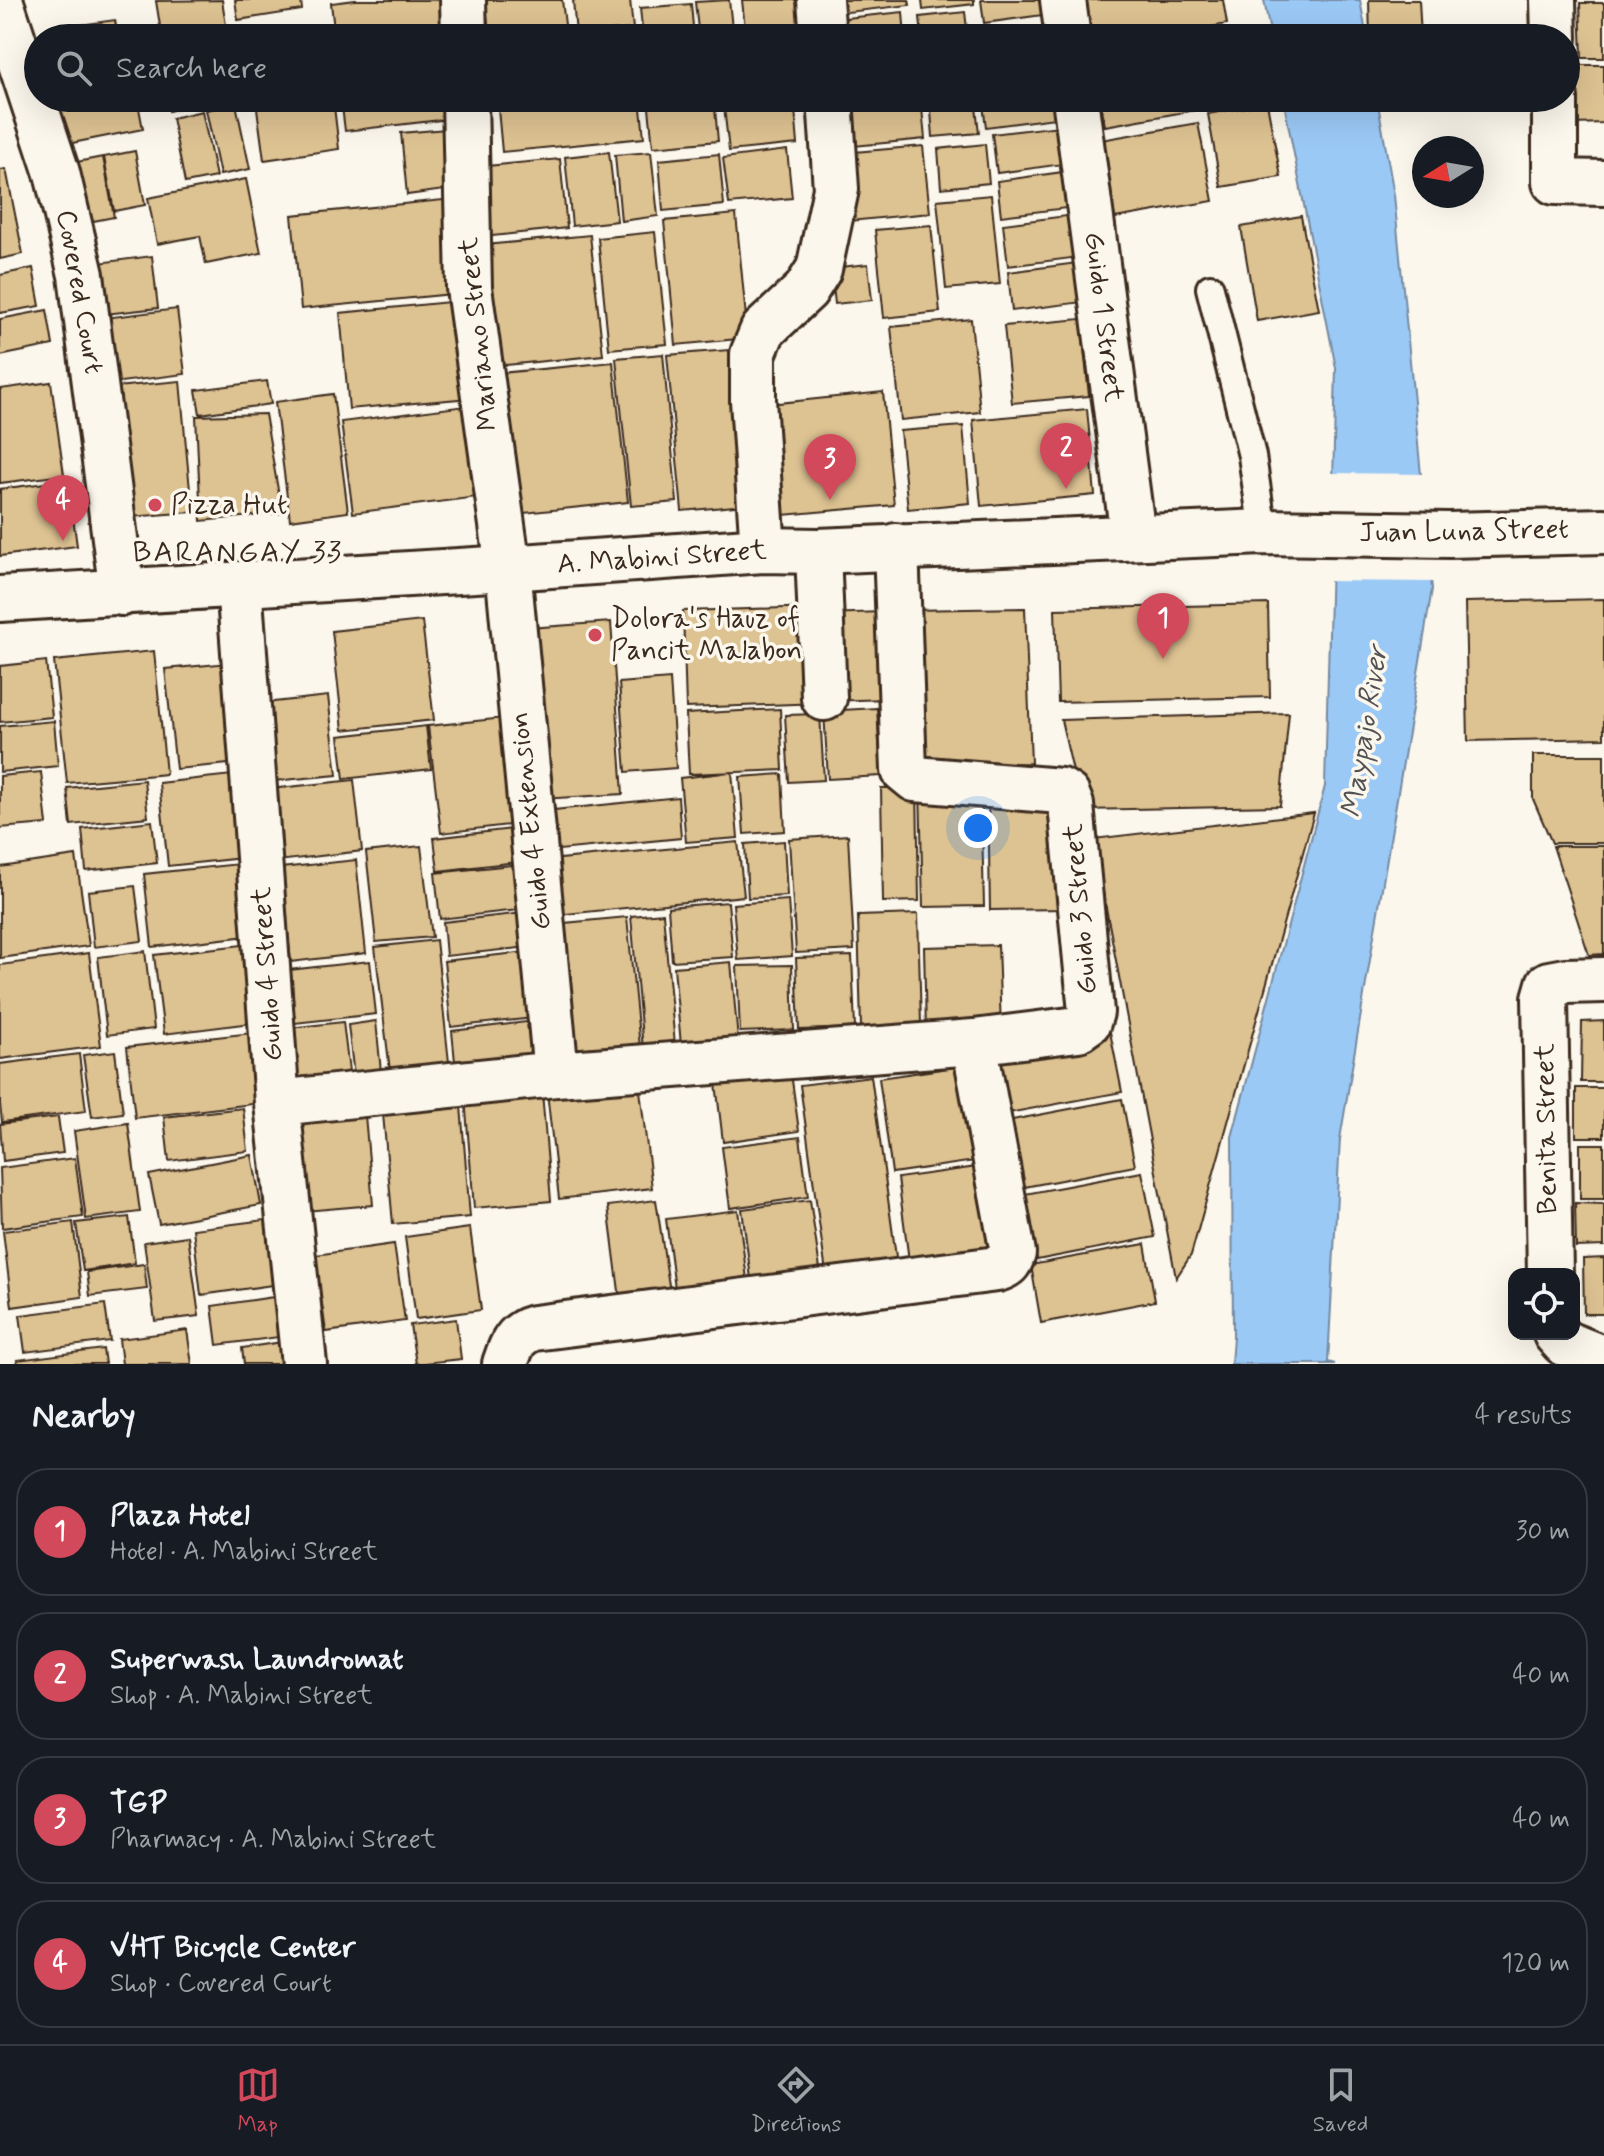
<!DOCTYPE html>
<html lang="en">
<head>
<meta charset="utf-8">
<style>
  :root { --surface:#171b24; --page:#242831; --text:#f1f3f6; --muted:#9ea1a6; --line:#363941; --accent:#d1495b }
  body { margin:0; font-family:Mynerve,sans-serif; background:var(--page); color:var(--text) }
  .controls { position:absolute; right:24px; bottom:24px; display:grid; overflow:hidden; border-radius:16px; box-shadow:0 8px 32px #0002 }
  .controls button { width:72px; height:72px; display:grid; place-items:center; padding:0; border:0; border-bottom:2px solid var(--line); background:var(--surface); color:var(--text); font:40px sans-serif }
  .compass { position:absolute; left:1412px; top:136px; width:72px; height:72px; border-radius:50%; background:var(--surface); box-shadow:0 8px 32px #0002; rotate:259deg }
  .you { position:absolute; left:978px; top:828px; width:28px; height:28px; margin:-20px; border:6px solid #fff; border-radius:50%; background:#1a73e8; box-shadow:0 0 0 12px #1a73e833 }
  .badge { display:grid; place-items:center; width:52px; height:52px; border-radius:50%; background:var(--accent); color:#fff; font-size:26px; font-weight:700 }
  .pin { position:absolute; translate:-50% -66px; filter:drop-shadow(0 2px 4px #0008) }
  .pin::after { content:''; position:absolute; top:42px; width:28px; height:24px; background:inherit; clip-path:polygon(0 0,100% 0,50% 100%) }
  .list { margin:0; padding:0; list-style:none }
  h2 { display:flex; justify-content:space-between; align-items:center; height:104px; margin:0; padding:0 32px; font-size:34px }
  h2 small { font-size:26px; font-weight:400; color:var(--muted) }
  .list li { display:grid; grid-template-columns:52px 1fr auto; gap:24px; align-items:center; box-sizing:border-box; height:128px; margin:0 16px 16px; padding:0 16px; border:2px solid var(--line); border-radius:32px }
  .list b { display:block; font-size:30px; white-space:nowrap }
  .list p { margin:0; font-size:26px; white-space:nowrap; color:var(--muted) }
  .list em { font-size:26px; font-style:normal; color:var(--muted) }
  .icon { flex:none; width:44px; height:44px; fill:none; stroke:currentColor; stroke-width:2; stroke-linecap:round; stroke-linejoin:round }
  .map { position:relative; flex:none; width:1604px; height:1364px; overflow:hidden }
  .search { position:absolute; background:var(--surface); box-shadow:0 8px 32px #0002; left:24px; right:24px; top:24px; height:88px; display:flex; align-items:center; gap:20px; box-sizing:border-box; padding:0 28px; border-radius:44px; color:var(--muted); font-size:30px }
  .sheet { height:680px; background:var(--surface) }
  nav { display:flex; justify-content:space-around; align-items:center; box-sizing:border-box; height:112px; border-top:2px solid var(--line); background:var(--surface); font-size:22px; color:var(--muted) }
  nav a { display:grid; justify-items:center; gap:4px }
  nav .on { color:var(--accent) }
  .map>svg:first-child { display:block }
</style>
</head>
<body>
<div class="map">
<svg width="1604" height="1364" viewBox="0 0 1604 1364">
  <rect width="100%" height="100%" fill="#fbf7ec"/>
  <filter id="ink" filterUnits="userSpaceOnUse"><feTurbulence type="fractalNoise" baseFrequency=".0125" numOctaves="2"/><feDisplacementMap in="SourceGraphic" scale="16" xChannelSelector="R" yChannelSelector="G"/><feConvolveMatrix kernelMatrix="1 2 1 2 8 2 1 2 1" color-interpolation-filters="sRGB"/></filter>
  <g filter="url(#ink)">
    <path fill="#9bc9f6" stroke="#7589a0" stroke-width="2" d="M 1264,0 L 1360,0 L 1367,38 L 1271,38 Z
      M 1283,98 L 1377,98 L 1394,195 L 1432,589 L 1340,1139 L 1328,1362 L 1335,1364 L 1231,1364 L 1233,1337 L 1232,1137 L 1325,786 L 1336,368 Z"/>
    <path fill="#fbf7ec" d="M 1329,473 L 1425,474 L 1435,582 L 1326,581 Z"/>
    <path fill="#ddc292" stroke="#3b2a1e" stroke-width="2" d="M 222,0 L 228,38 L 162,38 L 156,1 Z
      M 235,0 L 301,0 L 302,10 L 238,20 Z
      M 355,0 L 447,0 L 452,38 L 335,38 L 331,3 Z
      M 485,0 L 562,0 L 566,33 L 521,38 L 490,38 Z
      M 573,0 L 630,0 L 633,29 L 576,34 Z
      M 729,0 L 733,38 L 699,38 L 695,2 Z
      M 742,0 L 806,0 L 810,38 L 746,38 Z
      M 829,0 L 909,0 L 910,5 L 830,14 Z
      M 922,0 L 974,0 L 974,4 L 923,10 Z
      M 981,0 L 1041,0 L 1043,15 L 984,23 Z
      M 1081,0 L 1223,0 L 1227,24 L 1150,38 L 1087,38 Z
      M 1369,0 L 1419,0 L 1421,38 L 1370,38 Z
      M 1580,3 L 1604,3 L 1604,58 L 1582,58 Z
      M 691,4 L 694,38 L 643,38 L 640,8 Z
      M 903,12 L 905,38 L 829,38 L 827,20 Z
      M 965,12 L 968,38 L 922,38 L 920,17 Z
      M 115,20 L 118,38 L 51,38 L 50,29 Z
      M 1052,30 L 1053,38 L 986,38 Z
      M 313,31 L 314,38 L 270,38 Z
      M 1572,65 L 1604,65 L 1604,123 L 1573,124 Z
      M 42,98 L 137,98 L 143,129 L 52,147 Z
      M 166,98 L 218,98 L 169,111 Z
      M 278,98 L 333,98 L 339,149 L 264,160 L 256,101 Z
      M 341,98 L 446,98 L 449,119 L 345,131 Z
      M 497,98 L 640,98 L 644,138 L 502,152 Z
      M 648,98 L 714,98 L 718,141 L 653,147 Z
      M 723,98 L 794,98 L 798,144 L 729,151 Z
      M 839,98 L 921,98 L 925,139 L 844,147 Z
      M 930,98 L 975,98 L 979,133 L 933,137 Z
      M 982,98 L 1061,98 L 1063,117 L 986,127 Z
      M 1100,98 L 1194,98 L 1196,110 L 1105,126 Z
      M 1267,103 L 1281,177 L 1221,187 L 1208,114 Z
      M 236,104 L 250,169 L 220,175 L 206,110 Z
      M 202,111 L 216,177 L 185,183 L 172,118 Z
      M 1198,123 L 1213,201 L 1115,218 L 1101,140 Z
      M 1059,126 L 1063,164 L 997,173 L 992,134 Z
      M 446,129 L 452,189 L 407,195 L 401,133 Z
      M 985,144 L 989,183 L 941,188 L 938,149 Z
      M 923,146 L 930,213 L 850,221 L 843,153 Z
      M 787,150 L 792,198 L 729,204 L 723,158 Z
      M 135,151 L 145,205 L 114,211 L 104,157 Z
      M 609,152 L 617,221 L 572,226 L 565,157 Z
      M 651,152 L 658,216 L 621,221 L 615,155 Z
      M 719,154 L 724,205 L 663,211 L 659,160 Z
      M 103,157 L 114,217 L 73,225 L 61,165 Z
      M 560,159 L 567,228 L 483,237 L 476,167 Z
      M 6,169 L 23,254 L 0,259 L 0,170 Z
      M 1063,172 L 1067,208 L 1001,216 L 997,181 Z
      M 246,179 L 261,253 L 206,264 L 200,236 L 157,244 L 148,198 Z
      M 991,195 L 1000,284 L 946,289 L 937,200 Z
      M 453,199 L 462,293 L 301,309 L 292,215 Z
      M 736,214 L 748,338 L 676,345 L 664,221 Z
      M 1082,214 L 1088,256 L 1008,266 L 1003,224 Z
      M 1301,216 L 1319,310 L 1257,321 L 1241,227 Z
      M 931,225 L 940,312 L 884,318 L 875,230 Z
      M 655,232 L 667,344 L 609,349 L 598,238 Z
      M 590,235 L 603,355 L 486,367 L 474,246 Z
      M 152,256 L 158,308 L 105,314 L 98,263 Z
      M 1077,263 L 1083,302 L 1012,311 L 1008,272 Z
      M 868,264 L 872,300 L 835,304 L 831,268 Z
      M 33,268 L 40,306 L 0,313 L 0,275 Z
      M 459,301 L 469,398 L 349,409 L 340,313 Z
      M 177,309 L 185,374 L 105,384 L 96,319 Z
      M 47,310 L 53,345 L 0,356 L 0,319 Z
      M 971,319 L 980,412 L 901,420 L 891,327 Z
      M 1081,319 L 1089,396 L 1012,403 L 1004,326 Z
      M 729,350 L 745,505 L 682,511 L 667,355 Z
      M 663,354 L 677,502 L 631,506 L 616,358 Z
      M 613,362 L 628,502 L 505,515 L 490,374 Z
      M 180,381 L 192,512 L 118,518 L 105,388 Z
      M 267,381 L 271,404 L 200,414 L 196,390 Z
      M 51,382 L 64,475 L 0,483 L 0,389 Z
      M 883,392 L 894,505 L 772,516 L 760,405 Z
      M 333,394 L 348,512 L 290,520 L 275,402 Z
      M 473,405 L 485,496 L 353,513 L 341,422 Z
      M 1087,409 L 1095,495 L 981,506 L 973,420 Z
      M 265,414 L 282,513 L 201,521 L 196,416 Z
      M 963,426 L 970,503 L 908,509 L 900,431 Z
      M 68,480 L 77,546 L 0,556 L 0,489 Z
      M 1604,599 L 1604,738 L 1468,741 L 1465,602 Z
      M 1268,604 L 1270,697 L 1058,702 L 1055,609 Z
      M 818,607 L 821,703 L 686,708 L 683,611 Z
      M 1025,608 L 1031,763 L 915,766 L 909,610 Z
      M 883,612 L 888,699 L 827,701 L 824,614 Z
      M 422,621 L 434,720 L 343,730 L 332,631 Z
      M 611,622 L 623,794 L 541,799 L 529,628 Z
      M 154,651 L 166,774 L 67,783 L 54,661 Z
      M 46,661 L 52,717 L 0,722 L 0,666 Z
      M 229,663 L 239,763 L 176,769 L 165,669 Z
      M 670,679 L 676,768 L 626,772 L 619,683 Z
      M 328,696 L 337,775 L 274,781 L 265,703 Z
      M 877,708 L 881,776 L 828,779 L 824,711 Z
      M 780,709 L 783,770 L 689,774 L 686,714 Z
      M 1289,713 L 1280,806 L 1082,810 L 1061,720 Z
      M 820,714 L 824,780 L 789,782 L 785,715 Z
      M 514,717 L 526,823 L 441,833 L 428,726 Z
      M 54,721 L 58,766 L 0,772 L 0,726 Z
      M 426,726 L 431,769 L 344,779 L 339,736 Z
      M 1533,755 L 1604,755 L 1604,843 L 1552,843 L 1533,799 Z
      M 41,772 L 47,824 L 0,828 L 0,776 Z
      M 732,772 L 738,838 L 686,842 L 680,778 Z
      M 782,774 L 785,831 L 744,834 L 740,777 Z
      M 232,775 L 242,858 L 168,866 L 159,783 Z
      M 144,780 L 148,817 L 71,825 L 67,788 Z
      M 354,780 L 362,851 L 278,861 L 270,789 Z
      M 981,785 L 984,906 L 923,907 L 920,786 Z
      M 988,787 L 1057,796 L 1067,909 L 990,910 Z
      M 881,788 L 917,788 L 919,901 L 883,902 Z
      M 678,797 L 681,838 L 549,851 L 545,811 Z
      M 1314,813 L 1191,1255 L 1176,1278 L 1093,839 Z
      M 152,821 L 157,863 L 86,871 L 82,829 Z
      M 522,828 L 526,861 L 438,871 L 434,838 Z
      M 848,835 L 854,950 L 796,953 L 789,839 Z
      M 784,841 L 787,896 L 748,898 L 745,844 Z
      M 738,842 L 744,896 L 556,915 L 550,860 Z
      M 421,846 L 432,937 L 376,942 L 366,852 Z
      M 1553,846 L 1604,846 L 1604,954 L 1589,955 Z
      M 76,856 L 89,946 L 0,958 L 0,867 Z
      M 356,860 L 366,953 L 291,962 L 281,868 Z
      M 530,863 L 535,908 L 440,919 L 435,873 Z
      M 239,864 L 247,936 L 152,947 L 144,874 Z
      M 135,886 L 142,941 L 94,947 L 88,891 Z
      M 788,900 L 792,956 L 738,960 L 733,904 Z
      M 728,902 L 733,957 L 672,961 L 668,907 Z
      M 533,912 L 537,946 L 446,956 L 443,922 Z
      M 663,913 L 676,1056 L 644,1060 L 631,916 Z
      M 918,914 L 921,1025 L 861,1027 L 858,916 Z
      M 627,917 L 641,1057 L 567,1064 L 554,924 Z
      M 436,940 L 450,1072 L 391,1079 L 375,947 Z
      M 251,944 L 260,1022 L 164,1034 L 154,955 Z
      M 998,945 L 1001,1029 L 926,1031 L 924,947 Z
      M 145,951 L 154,1029 L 107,1035 L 98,957 Z
      M 536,951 L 543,1017 L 451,1027 L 444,961 Z
      M 89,953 L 101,1046 L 0,1059 L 0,965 Z
      M 852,956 L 855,1028 L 799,1030 L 796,958 Z
      M 370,961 L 376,1014 L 295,1023 L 289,970 Z
      M 731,962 L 738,1041 L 681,1045 L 674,967 Z
      M 792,965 L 794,1030 L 740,1032 L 737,966 Z
      M 543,1020 L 547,1062 L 456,1072 L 452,1031 Z
      M 376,1021 L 382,1082 L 355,1085 L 348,1025 Z
      M 1604,1021 L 1604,1082 L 1581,1082 L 1582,1022 Z
      M 343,1022 L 351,1088 L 296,1094 L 289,1028 Z
      M 261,1032 L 269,1102 L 135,1118 L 127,1047 Z
      M 1110,1032 L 1122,1092 L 1003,1114 L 992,1054 Z
      M 115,1051 L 123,1113 L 92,1117 L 83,1055 Z
      M 79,1054 L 86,1111 L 2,1122 L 0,1104 L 0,1064 Z
      M 963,1066 L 975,1161 L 892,1173 L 879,1078 Z
      M 791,1073 L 799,1131 L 723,1142 L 716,1083 Z
      M 871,1076 L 897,1264 L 826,1273 L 800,1085 Z
      M 639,1082 L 652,1188 L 559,1199 L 547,1092 Z
      M 1576,1088 L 1604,1088 L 1604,1137 L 1576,1137 Z
      M 542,1092 L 551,1201 L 474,1208 L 465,1098 Z
      M 1122,1099 L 1135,1166 L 1019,1188 L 1007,1121 Z
      M 364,1104 L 373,1205 L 305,1211 L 295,1110 Z
      M 461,1106 L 470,1217 L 393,1224 L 383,1114 Z
      M 243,1108 L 248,1151 L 169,1161 L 164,1117 Z
      M 58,1117 L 63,1153 L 3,1161 L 0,1124 Z
      M 128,1123 L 140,1212 L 86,1219 L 74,1131 Z
      M 800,1137 L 808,1197 L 730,1208 L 722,1147 Z
      M 1580,1144 L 1604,1144 L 1604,1199 L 1580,1199 Z
      M 252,1155 L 261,1205 L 159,1224 L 149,1175 Z
      M 75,1158 L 83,1217 L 2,1228 L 0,1168 Z
      M 977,1167 L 989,1257 L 910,1268 L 898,1178 Z
      M 1142,1172 L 1155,1237 L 1037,1260 L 1025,1194 Z
      M 656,1200 L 670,1292 L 620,1299 L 608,1206 Z
      M 810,1200 L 820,1269 L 751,1279 L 742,1209 Z
      M 1575,1203 L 1604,1204 L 1604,1246 L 1576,1247 Z
      M 738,1210 L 747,1279 L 675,1289 L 666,1219 Z
      M 129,1217 L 135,1263 L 83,1271 L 76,1223 Z
      M 272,1219 L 280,1284 L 201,1295 L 193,1229 Z
      M 73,1222 L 82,1297 L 12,1307 L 3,1231 Z
      M 470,1228 L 481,1310 L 416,1319 L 405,1237 Z
      M 188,1236 L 199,1316 L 155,1321 L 144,1242 Z
      M 394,1244 L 405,1321 L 326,1332 L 315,1255 Z
      M 1145,1244 L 1155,1301 L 1041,1323 L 1031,1265 Z
      M 1604,1258 L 1604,1314 L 1584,1314 L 1583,1259 Z
      M 144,1264 L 147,1289 L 90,1296 L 87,1272 Z
      M 274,1297 L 279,1337 L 217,1345 L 212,1306 Z
      M 105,1304 L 110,1341 L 25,1352 L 20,1315 Z
      M 456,1319 L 461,1359 L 416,1364 L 410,1325 Z
      M 187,1330 L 192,1364 L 122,1364 L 119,1339 Z
      M 283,1342 L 286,1364 L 244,1364 L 242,1348 Z
      M 103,1349 L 105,1364 L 18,1364 L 17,1360 Z"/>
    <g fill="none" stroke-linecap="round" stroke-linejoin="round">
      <g stroke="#3b2a1e" stroke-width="32">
        <path id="lane" d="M 1210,288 L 1252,456 L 1263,532"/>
      </g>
      <g stroke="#3b2a1e" stroke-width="50">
        <path id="street" d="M 0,0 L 57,173 L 81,275 L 122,593
          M 463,0 L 464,38
          M 820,0 L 823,38
          M 1063,0 L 1068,38
          M 1553,0 L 1554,38
          M 465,98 L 469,288 L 508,568 L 556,1074
          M 1075,98 L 1133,536
          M 1555,98 L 1555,182 L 1604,183
          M 763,550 L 753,400 L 753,354 L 763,330 L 806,290 L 819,269 L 836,189 L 830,98
          M 818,551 L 824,698
          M 239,584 L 277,1103 L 304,1364
          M 277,1103 L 556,1074 L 974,1042
          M 1550,1274 L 1545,998 L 1549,984 L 1565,981 L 1604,980
          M 1556,1334 L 1564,1343 L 1604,1359
          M 505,1364 C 511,1346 515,1333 534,1328 L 997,1269 C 1007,1266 1010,1263 1013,1253 L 974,1042 L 1078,1029 L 1088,1022 L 1091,1012 L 1071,805 L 1067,795 L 1061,791 L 915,779 L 904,770 L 896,546"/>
      </g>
      <g stroke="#3b2a1e" stroke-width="50">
        <path id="secondary" d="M 0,599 L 508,568 L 763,550 L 818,551 L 1263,532 L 1449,535 L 1604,531"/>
      </g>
      <use href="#lane" stroke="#fbf7ec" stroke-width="26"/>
      <use href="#street" stroke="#fbf7ec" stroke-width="44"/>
      <use href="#secondary" stroke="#fbf7ec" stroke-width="44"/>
    </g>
  </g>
  <g fill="#d1495b" stroke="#fbf7ec" stroke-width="3">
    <circle cx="155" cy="505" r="8"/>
    <circle cx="595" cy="635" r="8"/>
  </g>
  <g text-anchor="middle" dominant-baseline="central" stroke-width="7" stroke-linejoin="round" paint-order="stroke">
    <g font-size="28" fill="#3b2a1e" stroke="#fbf7ec">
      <text transform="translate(79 292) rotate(80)">Covered Court</text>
      <text transform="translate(1103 317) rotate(83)">Guido 1 Street</text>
      <text transform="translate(479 334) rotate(-96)">Mariano Street</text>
      <text transform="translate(1464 532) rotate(-1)">Juan Luna Street</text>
      <text transform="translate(662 558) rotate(-4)">A. Mabini Street</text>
      <text transform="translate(531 821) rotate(-96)">Guido 4 Extension</text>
      <text transform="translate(1081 909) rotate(-95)">Guido 3 Street</text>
      <text transform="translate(268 974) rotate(-94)">Guido 4 Street</text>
      <text transform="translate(1547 1129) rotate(-91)">Benita Street</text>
    </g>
    <g font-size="28" fill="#3b2a1e" stroke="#fbf7ec" text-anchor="start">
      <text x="171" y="505">Pizza Hut</text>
      <text x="611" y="619">Dolora's Hauz of<tspan x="611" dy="32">Pancit Malabon</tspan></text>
    </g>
    <g font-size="30" letter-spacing="2" fill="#3b2a1e" stroke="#fbf7ec">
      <text x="238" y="552">BARANGAY 33</text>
    </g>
    <g font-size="30" font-style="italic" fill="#535254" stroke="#fbf7ec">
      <text transform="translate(1365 732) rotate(-81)">Maypajo River</text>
    </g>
  </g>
</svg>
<div class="controls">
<button><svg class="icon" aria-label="locate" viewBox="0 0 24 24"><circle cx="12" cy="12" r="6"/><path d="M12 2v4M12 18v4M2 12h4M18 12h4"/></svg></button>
</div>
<svg class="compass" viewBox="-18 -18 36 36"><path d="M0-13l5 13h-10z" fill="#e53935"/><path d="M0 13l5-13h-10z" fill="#9ea1a6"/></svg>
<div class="you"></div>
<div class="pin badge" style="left:1163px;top:659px">1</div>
<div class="pin badge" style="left:1066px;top:489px">2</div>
<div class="pin badge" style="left:830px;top:500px">3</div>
<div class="pin badge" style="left:63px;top:541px">4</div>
<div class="search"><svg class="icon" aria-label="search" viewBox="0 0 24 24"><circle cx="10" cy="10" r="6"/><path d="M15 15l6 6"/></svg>Search here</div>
</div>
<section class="sheet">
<h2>Nearby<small>4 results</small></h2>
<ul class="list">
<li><span class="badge">1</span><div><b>Plaza Hotel</b><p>Hotel · A. Mabini Street</p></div><em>30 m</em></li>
<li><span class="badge">2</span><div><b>Superwash Laundromat</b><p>Shop · A. Mabini Street</p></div><em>40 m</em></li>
<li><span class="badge">3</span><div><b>TGP</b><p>Pharmacy · A. Mabini Street</p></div><em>40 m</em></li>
<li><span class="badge">4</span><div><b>VHT Bicycle Center</b><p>Shop · Covered Court</p></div><em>120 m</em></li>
</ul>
</section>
<nav>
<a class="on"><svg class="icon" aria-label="map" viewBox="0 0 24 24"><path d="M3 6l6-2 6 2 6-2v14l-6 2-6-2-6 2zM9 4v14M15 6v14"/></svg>Map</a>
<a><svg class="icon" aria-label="directions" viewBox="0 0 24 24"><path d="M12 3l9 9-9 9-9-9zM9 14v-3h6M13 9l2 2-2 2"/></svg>Directions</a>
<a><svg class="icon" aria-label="saved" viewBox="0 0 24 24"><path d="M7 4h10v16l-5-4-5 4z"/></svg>Saved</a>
</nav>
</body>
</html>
